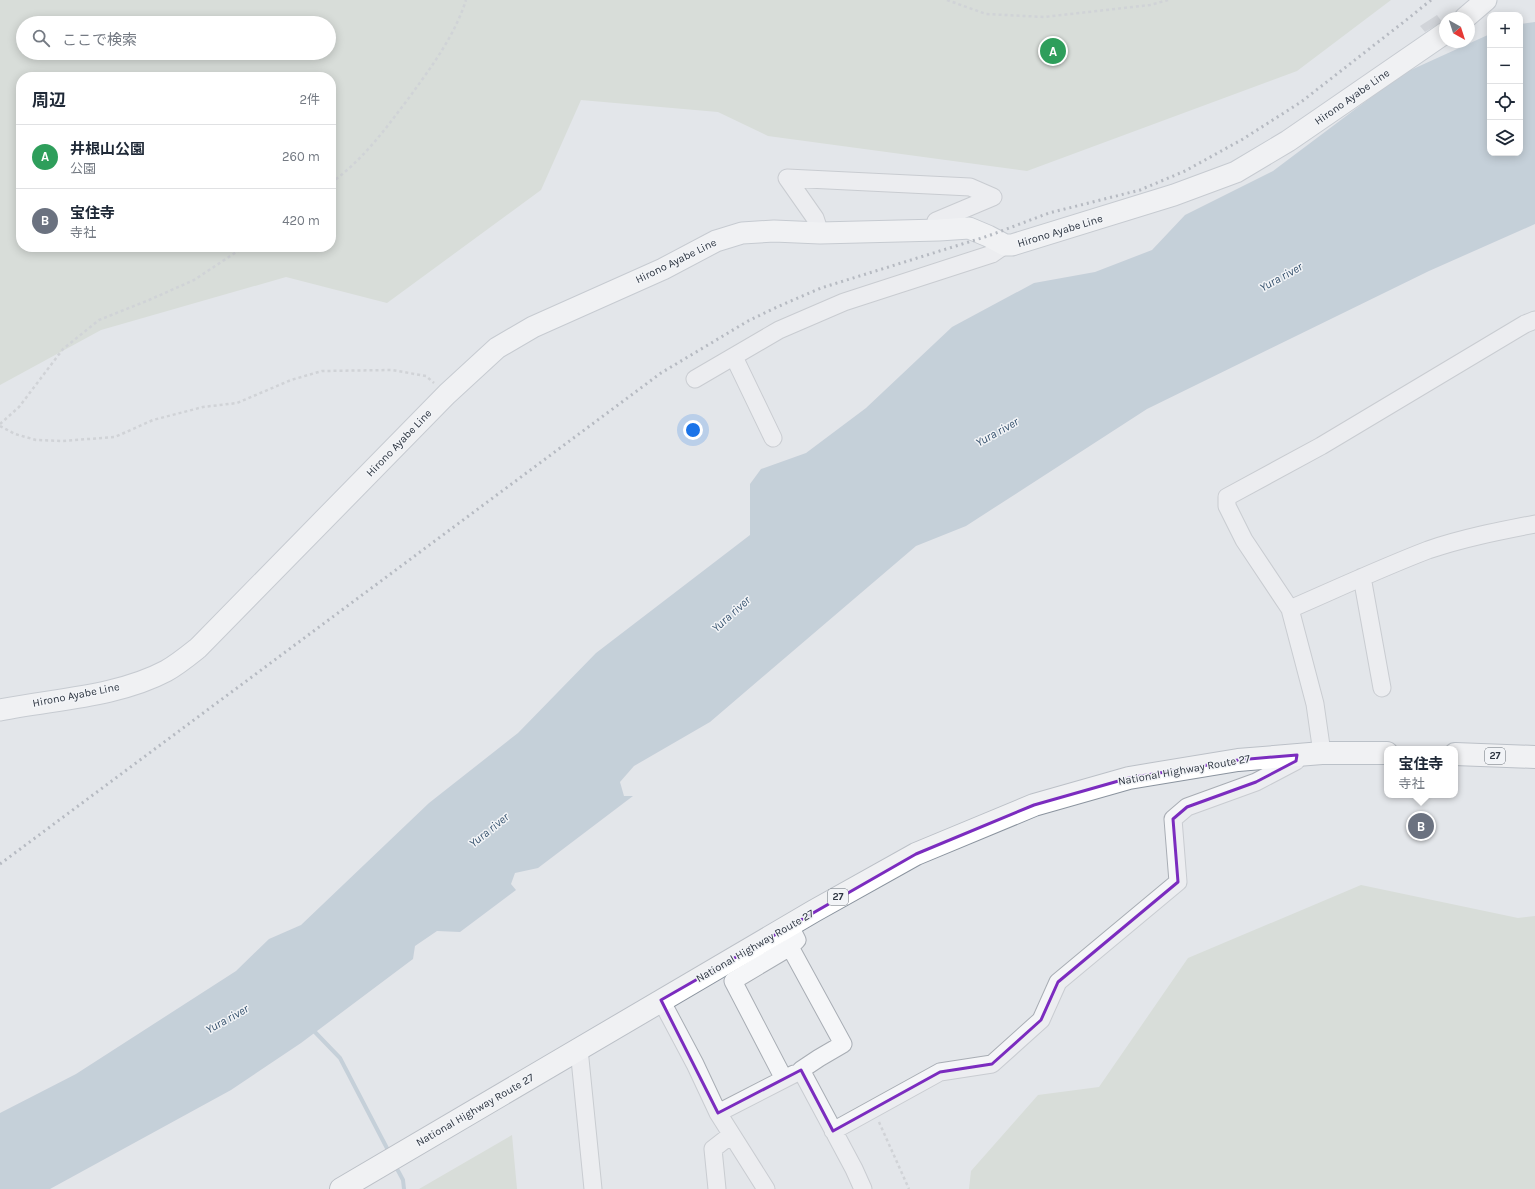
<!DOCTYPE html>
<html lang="ja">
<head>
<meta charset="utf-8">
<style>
  :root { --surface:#fff; --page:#f6f6f7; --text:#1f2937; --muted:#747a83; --line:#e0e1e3; --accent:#0b8043 }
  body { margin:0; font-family:Karla,"Noto Sans JP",sans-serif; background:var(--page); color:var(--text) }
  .controls { position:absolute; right:12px; top:12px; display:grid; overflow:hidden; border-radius:8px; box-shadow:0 2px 10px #0003 }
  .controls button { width:36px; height:36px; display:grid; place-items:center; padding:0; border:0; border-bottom:1px solid var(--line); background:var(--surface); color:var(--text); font:20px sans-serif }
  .compass { position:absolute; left:1439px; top:12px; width:36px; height:36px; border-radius:50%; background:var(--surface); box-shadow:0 2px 10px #0003; rotate:141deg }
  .you { position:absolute; left:693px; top:430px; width:14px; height:14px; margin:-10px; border:3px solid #fff; border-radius:50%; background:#1a73e8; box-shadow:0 0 0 6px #1a73e833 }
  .badge { display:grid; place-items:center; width:26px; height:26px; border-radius:50%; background:var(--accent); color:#fff; font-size:13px; font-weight:700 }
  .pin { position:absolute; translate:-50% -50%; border:2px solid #fff; box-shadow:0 1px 4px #0006 }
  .popup { position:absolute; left:1384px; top:746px; width:74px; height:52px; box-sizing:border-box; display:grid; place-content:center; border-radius:8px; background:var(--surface); filter:drop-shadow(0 1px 3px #0005); font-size:13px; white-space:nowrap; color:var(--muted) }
  .popup b { font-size:15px; color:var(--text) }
  .popup::after { content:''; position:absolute; left:50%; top:100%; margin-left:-8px; border:8px solid transparent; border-top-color:var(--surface) }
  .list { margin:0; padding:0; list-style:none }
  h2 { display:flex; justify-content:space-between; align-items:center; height:52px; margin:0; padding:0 16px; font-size:17px }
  h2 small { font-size:13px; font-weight:400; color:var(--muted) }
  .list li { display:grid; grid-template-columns:26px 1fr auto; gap:12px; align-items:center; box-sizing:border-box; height:64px; padding:0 16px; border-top:1px solid var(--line) }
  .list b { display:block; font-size:15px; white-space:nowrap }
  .list p { margin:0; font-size:13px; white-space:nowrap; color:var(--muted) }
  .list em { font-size:13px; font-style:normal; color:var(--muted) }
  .icon { flex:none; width:22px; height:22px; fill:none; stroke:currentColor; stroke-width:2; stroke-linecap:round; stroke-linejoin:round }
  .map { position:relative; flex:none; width:1535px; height:1189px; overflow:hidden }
  .search { position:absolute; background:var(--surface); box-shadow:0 2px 10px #0003; left:16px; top:16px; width:320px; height:44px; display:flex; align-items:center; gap:10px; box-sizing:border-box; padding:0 14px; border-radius:22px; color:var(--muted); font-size:15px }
  .panel { position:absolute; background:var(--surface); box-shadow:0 2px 10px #0003; left:16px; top:72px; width:320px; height:180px; border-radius:16px }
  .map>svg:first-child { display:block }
</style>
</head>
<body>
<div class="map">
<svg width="1535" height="1189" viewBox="0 0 1535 1189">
  <rect width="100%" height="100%" fill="#e3e6ea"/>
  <path fill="#c9d3c5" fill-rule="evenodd" d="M 0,0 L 1391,0 L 1297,71 L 1027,171 L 768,136 L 718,112 L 581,100 L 541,190 L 387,303 L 286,277 L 101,330 L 0,385 ZM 23,23 L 329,23 L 329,53 L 23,53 ZM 21,77 L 331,77 L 331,247 L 21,247 Z
    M 1361,885 L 1518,918 L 1535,916 L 1535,1189 L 969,1189 L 971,1171 L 1038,1095 L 1099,1087 L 1188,958 Z
    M 512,1135 L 517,1189 L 419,1189 Z"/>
  <path fill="#a1b5c6" d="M 1535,22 L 1535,224 L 1429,271 L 1147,409 L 966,526 L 916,546 L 710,722 L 634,766 L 620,782 L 624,796 L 633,796 L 538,868 L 515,873 L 511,884 L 516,890 L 460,932 L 437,931 L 415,946 L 413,959 L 301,1043 L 231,1090 L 50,1189 L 0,1189 L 0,1113 L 76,1074 L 236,971 L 269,939 L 301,925 L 429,803 L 518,733 L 596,653 L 750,535 L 750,484 L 761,469 L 806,453 L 866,408 L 952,327 L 1034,283 L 1095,272 L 1152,250 L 1185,215 L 1273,171 L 1402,74 L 1490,34 L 1490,153 L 1520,153 L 1520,24 Z"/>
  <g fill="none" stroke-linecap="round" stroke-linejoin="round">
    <path stroke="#a1b5c6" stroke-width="4" d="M 313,1030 L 340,1058 L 390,1154
      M 395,1165 L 403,1180 L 404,1189"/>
  </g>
  <path fill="#babfc6" d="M 1437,15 L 1442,22 L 1425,32 L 1420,26 Z"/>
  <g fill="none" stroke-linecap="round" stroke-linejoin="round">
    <g stroke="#a8adb4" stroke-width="19">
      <path id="minor" d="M 820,233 L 815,218 L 787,178 L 970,187 L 993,197 L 936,221 L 939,230
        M 734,357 L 773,438
        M 695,379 L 779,330 L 844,302 L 992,254 L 1005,245
        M 1362,577 L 1382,688
        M 1290,609 C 1336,589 1381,568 1428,550 C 1463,538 1499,531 1535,524
        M 1322,753 L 1315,704 L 1290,609 L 1244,540 L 1227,506 L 1227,497 L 1321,446 L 1525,324 L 1535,320
        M 790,926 L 797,940 L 790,947 L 843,1044 L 819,1058 L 801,1070 L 854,1169 L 863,1189
        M 661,1000 L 695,1064 L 718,1113 L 766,1189
        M 579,1049 L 593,1189
        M 784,1079 L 733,981 L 790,947
        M 718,1113 L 794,1074
        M 833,1131 L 940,1072 L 992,1064 L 1041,1020 L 1058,982 L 1178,882 L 1173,819 L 1187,807 L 1256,782 L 1296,761 L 1297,755
        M 717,1189 L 713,1149 L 731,1135"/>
    </g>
    <g stroke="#a3abb4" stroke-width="23">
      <path id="major" d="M 1465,18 L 1486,0
        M 0,710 C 54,699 117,697 166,671 C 177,665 188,656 198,648 L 447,394 L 497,348 L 533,327 L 663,269 L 716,241 L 742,233 L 774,231 L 820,233 L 939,230 L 969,228 L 988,236 L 1005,245 L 1012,245 L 1174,195 L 1236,172 L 1288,141 L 1445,33"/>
    </g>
    <g stroke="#8b949f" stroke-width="24">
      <path id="highway" d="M 1455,754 L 1535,757
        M 341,1189 L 814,911 L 916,854 L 1034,805 L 1129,778 L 1238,760 L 1322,753 L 1387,753"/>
    </g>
    <path stroke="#b9bcc1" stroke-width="2.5" stroke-dasharray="3 3" stroke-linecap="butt" d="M 947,0 L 986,14 L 1044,17 L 1150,5 L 1168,0
      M 331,183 C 364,159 387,127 411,95 C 432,66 455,35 466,0
      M 0,424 L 19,407 L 63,349 L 99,320 L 149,300 L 194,280 L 244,247
      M 0,426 L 15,434 L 36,440 L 62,441 L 115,437 L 153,420 L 203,407 L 237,403 L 291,380 L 322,371 L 392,370 L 426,376 L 434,383
      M 879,1122 L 909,1189"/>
    <use href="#minor" stroke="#f5f6f8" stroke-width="17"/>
    <use href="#major" stroke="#fff" stroke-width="21"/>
    <use href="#highway" stroke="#fff" stroke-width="22"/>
    <path stroke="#7e8692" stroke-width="3" stroke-dasharray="2 4" stroke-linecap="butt" d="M 0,864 L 661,373 L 748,321 L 777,307 L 821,288 L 988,236 L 1049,213 L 1140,190 L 1185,171 L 1243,139 L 1301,102 L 1405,21 L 1431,0"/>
  </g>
  <path d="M0 0H1535V1189H0ZM 1297,755 L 1296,761 L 1256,782 L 1187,807 L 1173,819 L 1178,882 L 1058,982 L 1041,1020 L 992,1064 L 940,1072 L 833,1131 L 801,1070 L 718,1113 L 661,1000 L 916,854 L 1034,805 L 1129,778 L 1238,760 Z" fill="#e3e6ea" fill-opacity=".55" fill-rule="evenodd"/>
  <path fill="none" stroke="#7b2cbf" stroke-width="3" stroke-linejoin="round" d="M 1297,755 L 1296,761 L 1256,782 L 1187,807 L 1173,819 L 1178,882 L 1058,982 L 1041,1020 L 992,1064 L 940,1072 L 833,1131 L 801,1070 L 718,1113 L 661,1000 L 916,854 L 1034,805 L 1129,778 L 1238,760 Z"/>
  <g text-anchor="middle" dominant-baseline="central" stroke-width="3" stroke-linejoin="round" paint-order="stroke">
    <g fill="#f2f4f7" stroke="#676e77" stroke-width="1">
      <rect x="1485" y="748" width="20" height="16" rx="3"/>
      <rect x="828" y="889" width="20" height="16" rx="3"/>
    </g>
    <g font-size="10" font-weight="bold" fill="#2c3440">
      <text x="1495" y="756">27</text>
      <text x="838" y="897">27</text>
    </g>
    <g font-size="11" fill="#2c3440" stroke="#f2f4f7">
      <text transform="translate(1352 97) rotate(-35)">Hirono Ayabe Line</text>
      <text transform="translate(1060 231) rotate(-17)">Hirono Ayabe Line</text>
      <text transform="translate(676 261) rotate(-26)">Hirono Ayabe Line</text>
      <text transform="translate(399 443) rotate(-46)">Hirono Ayabe Line</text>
      <text transform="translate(76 695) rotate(-11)">Hirono Ayabe Line</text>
      <text transform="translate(1184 770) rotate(-10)">National Highway Route 27</text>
      <text transform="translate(755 946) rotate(-30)">National Highway Route 27</text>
      <text transform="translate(475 1110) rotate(-30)">National Highway Route 27</text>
    </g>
    <g font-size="12" font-style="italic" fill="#3a5570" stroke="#f2f4f7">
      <text transform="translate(1281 277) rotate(-29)">Yura river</text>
      <text transform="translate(997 432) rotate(-29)">Yura river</text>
      <text transform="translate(731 614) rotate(-42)">Yura river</text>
      <text transform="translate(489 830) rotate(-39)">Yura river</text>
      <text transform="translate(227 1019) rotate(-29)">Yura river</text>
    </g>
  </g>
</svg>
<div class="controls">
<button>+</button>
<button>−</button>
<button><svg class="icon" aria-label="locate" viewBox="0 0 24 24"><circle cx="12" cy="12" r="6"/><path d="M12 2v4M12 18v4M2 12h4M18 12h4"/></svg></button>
<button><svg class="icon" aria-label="layers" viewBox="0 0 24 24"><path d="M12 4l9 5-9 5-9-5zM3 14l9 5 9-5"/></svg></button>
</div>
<svg class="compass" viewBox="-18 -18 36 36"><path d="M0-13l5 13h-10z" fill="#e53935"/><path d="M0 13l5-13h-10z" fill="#747a83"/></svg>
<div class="you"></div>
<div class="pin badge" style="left:1053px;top:51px;background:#2e9e5b">A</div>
<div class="pin badge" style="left:1421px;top:826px;background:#6b7280">B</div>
<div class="popup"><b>宝住寺</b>寺社</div>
<div class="search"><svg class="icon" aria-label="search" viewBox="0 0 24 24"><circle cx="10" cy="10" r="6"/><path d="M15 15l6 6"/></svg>ここで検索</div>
<section class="panel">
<h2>周辺<small>2件</small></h2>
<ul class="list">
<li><span class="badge" style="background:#2e9e5b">A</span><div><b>井根山公園</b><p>公園</p></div><em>260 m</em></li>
<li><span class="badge" style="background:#6b7280">B</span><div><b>宝住寺</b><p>寺社</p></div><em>420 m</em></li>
</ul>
</section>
</div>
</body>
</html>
